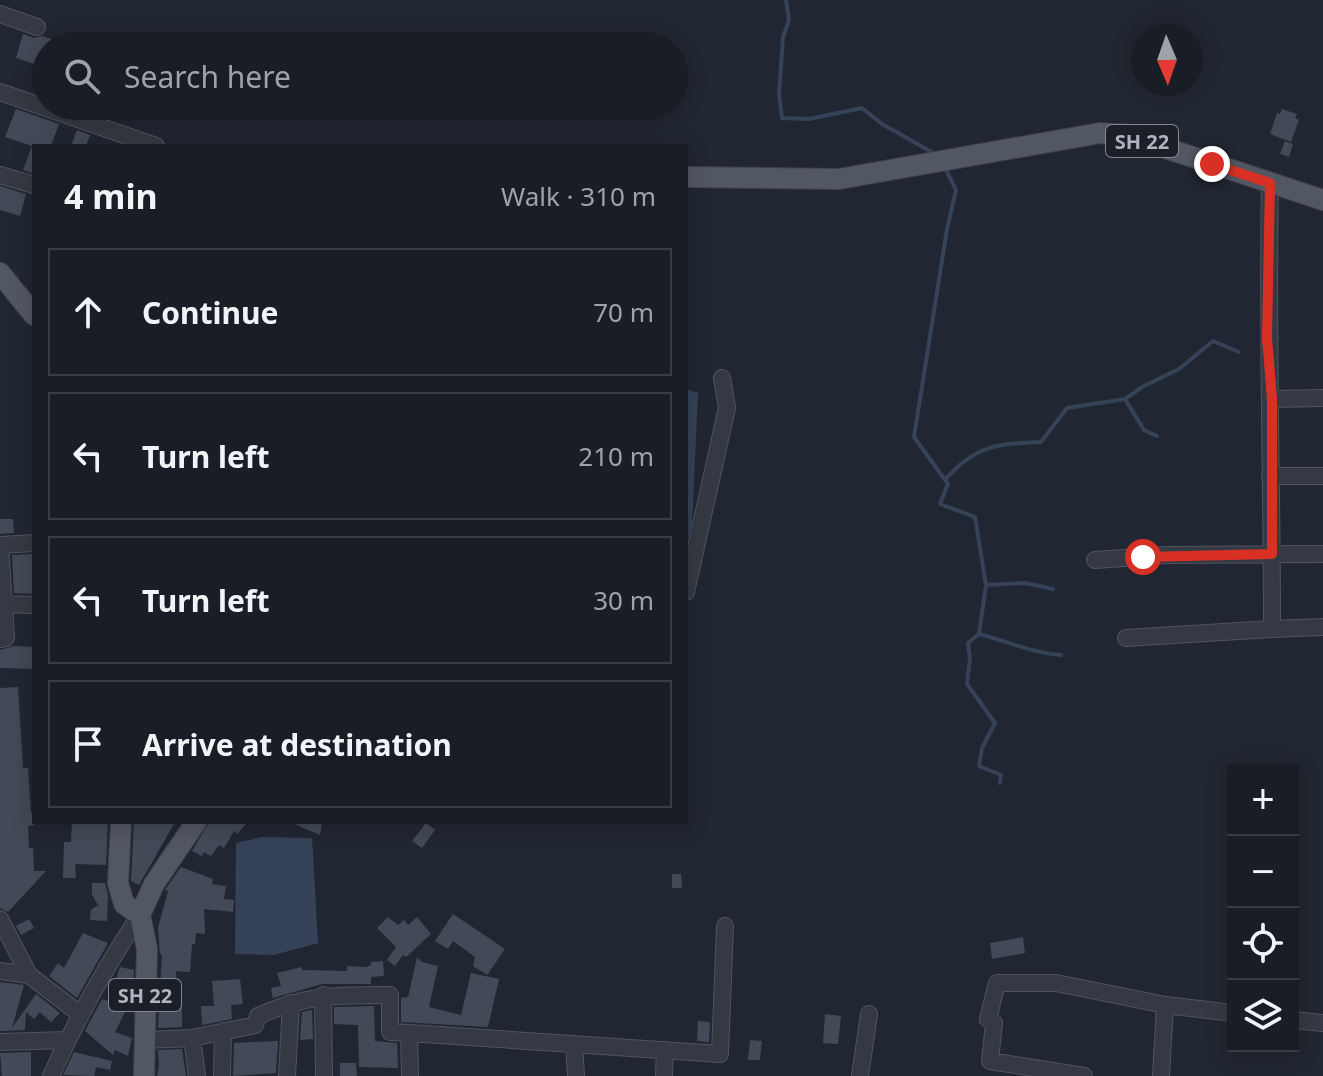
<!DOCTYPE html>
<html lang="en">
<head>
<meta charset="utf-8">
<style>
  :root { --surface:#191d26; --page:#22262e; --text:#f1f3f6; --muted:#9fa2a7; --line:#373b43 }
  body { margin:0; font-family:"Noto Sans",sans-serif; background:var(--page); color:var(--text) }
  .controls { position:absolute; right:24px; bottom:24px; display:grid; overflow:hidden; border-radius:0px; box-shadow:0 4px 20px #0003 }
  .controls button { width:72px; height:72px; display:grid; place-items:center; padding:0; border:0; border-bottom:2px solid var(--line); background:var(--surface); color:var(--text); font:40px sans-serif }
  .compass { position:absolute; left:1131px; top:24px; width:72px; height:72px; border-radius:50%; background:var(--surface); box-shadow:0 4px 20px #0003; rotate:178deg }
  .stop { position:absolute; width:24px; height:24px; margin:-18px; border:6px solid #d93025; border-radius:50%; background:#fff }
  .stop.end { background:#d93025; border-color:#fff; box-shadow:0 2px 8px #0008 }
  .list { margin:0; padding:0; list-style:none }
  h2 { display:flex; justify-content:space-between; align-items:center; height:104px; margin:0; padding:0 32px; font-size:34px }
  h2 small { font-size:26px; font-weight:400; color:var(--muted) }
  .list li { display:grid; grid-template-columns:52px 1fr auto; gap:24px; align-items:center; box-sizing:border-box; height:128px; margin:0 16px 16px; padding:0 16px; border:2px solid var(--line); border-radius:0px }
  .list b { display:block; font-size:30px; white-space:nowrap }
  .list em { font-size:26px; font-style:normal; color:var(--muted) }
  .icon { flex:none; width:44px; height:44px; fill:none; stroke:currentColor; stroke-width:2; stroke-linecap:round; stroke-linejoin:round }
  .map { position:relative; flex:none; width:1323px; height:1076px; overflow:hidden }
  .search { position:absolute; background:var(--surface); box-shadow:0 4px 20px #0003; left:32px; top:32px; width:656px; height:88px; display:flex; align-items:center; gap:20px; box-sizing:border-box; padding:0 28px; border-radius:44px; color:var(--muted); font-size:30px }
  .panel { position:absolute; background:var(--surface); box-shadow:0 4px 20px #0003; left:32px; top:144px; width:656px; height:680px; border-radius:0px }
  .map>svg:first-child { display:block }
</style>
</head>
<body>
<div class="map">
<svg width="1323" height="1076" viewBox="0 0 1323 1076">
  <rect width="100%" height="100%" fill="#212732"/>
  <path fill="#364258" d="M 686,389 L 698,393 L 692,524 L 686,545 Z
    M 262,837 L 312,838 L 318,943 L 274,955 L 235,954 L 236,843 Z"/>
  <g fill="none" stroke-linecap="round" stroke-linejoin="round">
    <path stroke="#364258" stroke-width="4" d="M 786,0 L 789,20 L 783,37 L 779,94 L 782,118 L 809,119 L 862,108 L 882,124 L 937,155
      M 944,166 L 956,190 L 947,229 L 914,437 L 948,484 L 940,504 L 975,517 L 986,585 L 979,634 L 968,643 L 970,658 L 967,684 L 995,723 L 982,748 L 979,766 L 1001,775 L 1000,783
      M 1125,399 L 1142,387 L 1179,369 L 1213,341 L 1239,352
      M 945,480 C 975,445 997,444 1041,442 L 1067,408 L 1125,399 L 1144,430 L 1157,436
      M 986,585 L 1025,583 L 1053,589
      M 979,634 C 1006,641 1033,653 1061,655"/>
  </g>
  <path fill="#434a57" d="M 23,34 L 34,38 L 43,36 L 67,46 L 46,46 L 46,67 L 28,62 L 16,58 Z
    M 16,109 L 59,124 L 51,146 L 34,146 L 34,174 L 23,170 L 32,146 L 5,137 Z
    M 1282,109 L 1297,114 L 1295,118 L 1299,120 L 1291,142 L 1270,134 L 1277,113 L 1280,114 Z
    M 77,130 L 90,135 L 86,146 L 71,146 Z
    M 1285,141 L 1293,144 L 1289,157 L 1280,154 Z
    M 0,186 L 26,194 L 20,216 L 0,210 Z
    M 0,519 L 13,519 L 14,533 L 0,534 Z
    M 34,554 L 34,594 L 14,593 L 12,555 Z
    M 14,646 L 34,647 L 34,669 L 0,668 L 0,650 Z
    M 18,687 L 23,768 L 28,768 L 31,813 L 34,813 L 34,825 L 28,826 L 29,848 L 33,848 L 34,871 L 46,871 L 8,912 L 0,908 L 0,688 Z
    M 72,822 L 108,822 L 106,865 L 75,864 L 76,878 L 63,878 L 64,842 L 71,842 Z
    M 134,822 L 175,822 L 139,885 L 131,881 Z
    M 209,822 L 248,822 L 237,834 L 234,831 L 224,848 L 219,845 L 211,856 L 204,852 L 202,856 L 192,851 Z
    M 289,822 L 322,822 L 320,835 Z
    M 426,823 L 435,830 L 422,848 L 412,841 Z
    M 181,867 L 213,879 L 212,884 L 226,886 L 224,899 L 234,900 L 233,912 L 204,909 L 205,934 L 196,933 L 195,944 L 192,944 L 190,972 L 176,971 L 176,982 L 171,981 L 171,1006 L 182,1007 L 182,1027 L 158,1028 L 162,954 L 160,954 L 158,928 L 168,891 L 165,890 Z
    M 672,874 L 681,874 L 682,888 L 672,888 Z
    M 92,883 L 105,883 L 108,895 L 107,921 L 90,920 L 91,910 L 98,905 L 92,895 Z
    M 453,914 L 505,949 L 487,975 L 473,966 L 475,957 L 453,941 L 448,949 L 435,941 Z
    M 388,917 L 398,925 L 404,920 L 408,925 L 417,917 L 431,934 L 406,957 L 403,955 L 395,966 L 387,960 L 396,947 L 377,928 Z
    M 29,919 L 34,928 L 21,935 L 16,926 Z
    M 83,933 L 108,943 L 77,998 L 49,976 L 58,963 L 64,968 Z
    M 1023,937 L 1025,953 L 992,959 L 990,943 Z
    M 417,957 L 422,962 L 438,966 L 429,1007 L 461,1015 L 471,973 L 499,979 L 488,1027 L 401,1022 L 401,998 L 408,997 Z
    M 383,961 L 384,976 L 371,977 L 371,984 L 322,984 L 273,998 L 271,988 L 281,986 L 277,973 L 302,967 L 302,970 L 347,971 L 347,966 L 366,967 L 371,965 L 371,962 Z
    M 120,967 L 134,970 L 133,1003 L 130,1002 L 115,1032 L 132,1038 L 128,1056 L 115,1050 L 113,1055 L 85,1031 L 102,999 L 109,1001 Z
    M 240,979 L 243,1004 L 231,1005 L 232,1019 L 202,1025 L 201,1006 L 214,1006 L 212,981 Z
    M 0,982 L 24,985 L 12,1028 L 36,994 L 60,1013 L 51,1022 L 40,1012 L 34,1019 L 26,1012 L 25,1030 L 0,1031 Z
    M 374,1006 L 375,1041 L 397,1043 L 398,1068 L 359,1067 L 358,1025 L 334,1024 L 334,1007 Z
    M 312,1010 L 313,1039 L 300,1040 L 302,1012 Z
    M 825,1014 L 841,1016 L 838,1044 L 823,1043 Z
    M 698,1021 L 710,1022 L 709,1042 L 697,1041 Z
    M 750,1040 L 762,1041 L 760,1060 L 748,1060 Z
    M 278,1041 L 276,1073 L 233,1076 L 234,1043 Z
    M 182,1049 L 186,1076 L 157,1076 L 159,1065 L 158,1050 Z
    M 31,1052 L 31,1076 L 2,1076 L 0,1053 Z
    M 74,1052 L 112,1061 L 110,1070 L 96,1067 L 94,1076 L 63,1075 Z
    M 340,1063 L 356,1063 L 357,1076 L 340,1076 Z"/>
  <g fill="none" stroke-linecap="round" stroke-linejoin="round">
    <g stroke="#4f545e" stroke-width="18">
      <path id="minor" d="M 0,14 L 37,27
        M 0,92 L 156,146
        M 0,175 L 34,185
        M 1272,399 L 1323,398
        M 1270,476 L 1323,476
        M 1095,560 L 1168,555 L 1323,554
        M 686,592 L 727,408 L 722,378
        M 4,604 L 34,605
        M 1272,629 L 1323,627
        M 1126,638 L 1272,629 C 1272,480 1267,332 1270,183
        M 0,639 L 6,638 L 0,545 L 34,543
        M 0,919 L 29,975 L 81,1015
        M 0,971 L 29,975
        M 323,995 L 324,1076
        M 1293,1020 L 1323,1023
        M 192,1038 L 197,1076
        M 144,1040 L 192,1038 L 255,1025 L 258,1016 C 306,994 339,995 390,995 L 390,1032 L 409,1033
        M 0,1042 L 67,1040
        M 574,1044 L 576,1076
        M 51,1076 C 76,1020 106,966 140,915
        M 222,1076 L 223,1031
        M 287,1076 L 291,1003
        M 410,1076 L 409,1033 L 720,1054 L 725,926
        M 664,1076 L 665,1050
        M 860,1076 L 869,1014
        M 1084,1076 L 990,1061 L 994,1023 L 988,1019 L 997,983 L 1056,983 L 1165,1005 L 1233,1013
        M 1161,1076 L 1165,1005"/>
    </g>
    <g stroke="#3e434d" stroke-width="22">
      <path id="major" d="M 686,177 L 839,179 L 1100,133 L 1126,135 L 1323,200
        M 0,273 L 34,315
        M 121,822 L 118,883 L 124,904 L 140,915
        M 144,1076 L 147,949 L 140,915 L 154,884 L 196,822"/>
    </g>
    <use href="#minor" stroke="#343943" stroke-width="16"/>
    <use href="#major" stroke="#525863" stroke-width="20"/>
  </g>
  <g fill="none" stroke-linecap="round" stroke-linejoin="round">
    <path stroke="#d93025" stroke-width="10" d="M 1143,557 L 1272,554 L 1272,399 L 1267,338 L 1270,183 L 1212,164"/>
  </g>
  <g text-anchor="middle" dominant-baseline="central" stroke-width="6" stroke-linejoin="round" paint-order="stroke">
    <g fill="#1a1f28" stroke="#828792" stroke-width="2">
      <rect x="1106" y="125" width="72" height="32" rx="6"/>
      <rect x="109" y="979" width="72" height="32" rx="6"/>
    </g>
    <g font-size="20" font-weight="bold" fill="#aeb4c0">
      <text x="1142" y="141">SH 22</text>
      <text x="145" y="995">SH 22</text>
    </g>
  </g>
</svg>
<div class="controls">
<button>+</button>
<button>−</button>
<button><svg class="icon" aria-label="locate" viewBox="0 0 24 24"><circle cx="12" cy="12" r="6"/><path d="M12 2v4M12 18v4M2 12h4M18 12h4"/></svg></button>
<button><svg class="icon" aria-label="layers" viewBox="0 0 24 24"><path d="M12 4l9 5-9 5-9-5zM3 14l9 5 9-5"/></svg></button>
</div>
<svg class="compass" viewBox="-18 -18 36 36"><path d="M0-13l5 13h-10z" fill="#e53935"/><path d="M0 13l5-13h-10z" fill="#9fa2a7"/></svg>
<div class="stop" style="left:1143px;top:557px"></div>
<div class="stop end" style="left:1212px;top:164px"></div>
<div class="search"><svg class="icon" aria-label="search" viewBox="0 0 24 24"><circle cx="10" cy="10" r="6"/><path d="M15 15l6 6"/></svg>Search here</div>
<section class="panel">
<h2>4 min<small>Walk · 310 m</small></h2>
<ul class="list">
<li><svg class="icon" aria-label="ahead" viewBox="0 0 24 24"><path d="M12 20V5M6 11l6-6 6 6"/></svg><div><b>Continue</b></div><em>70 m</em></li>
<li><svg class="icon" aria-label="left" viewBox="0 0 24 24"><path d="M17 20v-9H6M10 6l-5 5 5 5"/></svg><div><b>Turn left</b></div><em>210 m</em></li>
<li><svg class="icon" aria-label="left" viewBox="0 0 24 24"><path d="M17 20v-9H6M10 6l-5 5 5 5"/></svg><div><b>Turn left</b></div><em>30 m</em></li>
<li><svg class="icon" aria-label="arrive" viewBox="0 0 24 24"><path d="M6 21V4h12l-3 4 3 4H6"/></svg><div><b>Arrive at destination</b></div></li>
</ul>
</section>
</div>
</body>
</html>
